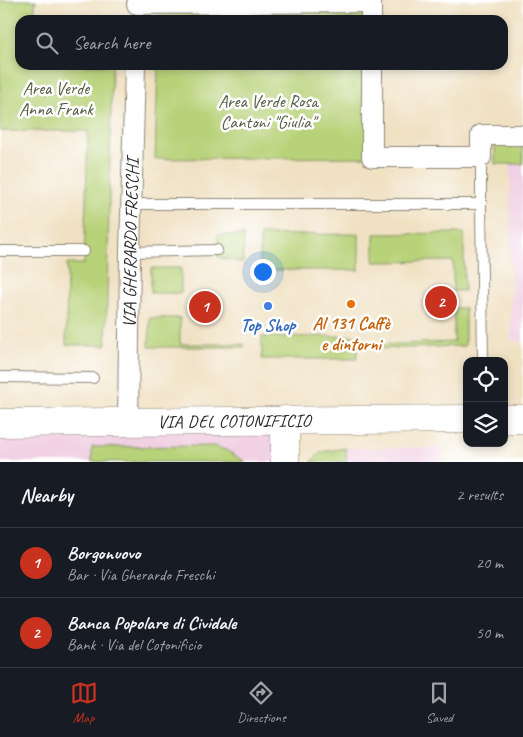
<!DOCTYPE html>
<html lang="en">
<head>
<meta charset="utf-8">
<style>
  :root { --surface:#171b24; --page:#242831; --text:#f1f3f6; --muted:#9ea1a6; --line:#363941; --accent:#c8321e }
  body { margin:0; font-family:Caveat,sans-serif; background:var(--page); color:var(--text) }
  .controls { position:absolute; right:15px; bottom:15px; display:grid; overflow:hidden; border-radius:10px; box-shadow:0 2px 8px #0003 }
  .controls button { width:45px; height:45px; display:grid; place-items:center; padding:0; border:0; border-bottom:1px solid var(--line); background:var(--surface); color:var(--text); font:25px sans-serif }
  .you { position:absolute; left:262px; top:271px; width:18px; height:18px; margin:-12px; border:4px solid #fff; border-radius:50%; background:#1a73e8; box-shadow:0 0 0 8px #1a73e833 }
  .badge { display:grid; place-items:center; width:32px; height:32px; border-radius:50%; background:var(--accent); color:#fff; font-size:16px; font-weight:700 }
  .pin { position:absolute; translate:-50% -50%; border:2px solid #fff; box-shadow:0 1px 5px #0006 }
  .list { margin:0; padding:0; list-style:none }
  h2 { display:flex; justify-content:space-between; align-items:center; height:65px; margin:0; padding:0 20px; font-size:21px }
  h2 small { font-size:16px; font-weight:400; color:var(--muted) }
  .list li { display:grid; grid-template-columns:32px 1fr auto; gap:15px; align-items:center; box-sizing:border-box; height:70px; padding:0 20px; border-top:1px solid var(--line) }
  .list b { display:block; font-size:19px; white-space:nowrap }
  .list p { margin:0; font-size:16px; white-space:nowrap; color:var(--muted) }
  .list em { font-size:16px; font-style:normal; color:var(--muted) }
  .icon { flex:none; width:28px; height:28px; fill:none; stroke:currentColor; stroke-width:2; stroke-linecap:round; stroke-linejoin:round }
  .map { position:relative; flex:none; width:523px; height:462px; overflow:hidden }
  .search { position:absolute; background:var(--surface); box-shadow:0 2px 8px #0003; left:15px; right:15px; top:15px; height:55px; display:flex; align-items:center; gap:12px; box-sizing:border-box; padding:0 18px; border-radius:15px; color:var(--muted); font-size:19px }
  .sheet { height:205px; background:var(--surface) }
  nav { display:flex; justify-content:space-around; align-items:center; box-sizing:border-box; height:70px; border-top:1px solid var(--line); background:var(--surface); font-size:14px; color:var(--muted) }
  nav a { display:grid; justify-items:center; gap:2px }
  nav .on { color:var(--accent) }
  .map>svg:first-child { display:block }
</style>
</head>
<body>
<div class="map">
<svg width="523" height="462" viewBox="0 0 523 462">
  <rect width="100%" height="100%" fill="#fff"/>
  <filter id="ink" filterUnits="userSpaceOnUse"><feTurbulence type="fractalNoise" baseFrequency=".02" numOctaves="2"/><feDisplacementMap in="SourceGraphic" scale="10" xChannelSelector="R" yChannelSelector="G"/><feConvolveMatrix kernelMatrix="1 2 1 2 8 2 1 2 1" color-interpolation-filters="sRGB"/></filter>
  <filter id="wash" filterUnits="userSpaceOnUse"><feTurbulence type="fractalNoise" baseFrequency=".0096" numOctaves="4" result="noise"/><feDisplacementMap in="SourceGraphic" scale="20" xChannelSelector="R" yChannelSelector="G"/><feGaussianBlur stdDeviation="1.12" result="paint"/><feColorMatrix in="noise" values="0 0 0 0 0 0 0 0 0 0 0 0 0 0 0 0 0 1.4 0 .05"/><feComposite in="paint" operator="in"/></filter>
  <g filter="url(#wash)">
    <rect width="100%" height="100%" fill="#f0e1c3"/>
    <path fill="#f1d0e3" d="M 510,164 L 523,164 L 523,341 L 511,341 Z
      M 285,420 L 285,462 L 0,462 L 0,423 Z
      M 346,448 L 443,448 L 443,462 L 346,462 Z"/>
    <path fill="#b7d278" stroke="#717e52" d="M 0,0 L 36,0 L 33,20 L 20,20 L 20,65 L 112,65 L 106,345 L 66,345 L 67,264 L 84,264 L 88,131 L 0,131 Z
      M 371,2 L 371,20 L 159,20 L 160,4 Z
      M 158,65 L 372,65 L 372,157 L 155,159 Z
      M 495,140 L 523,140 L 523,164 L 495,164 Z
      M 464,233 L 464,291 L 453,291 L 453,261 L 374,262 L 374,234 Z
      M 359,234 L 359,270 L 260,270 L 260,235 Z
      M 218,235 L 244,235 L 243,263 L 218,257 Z
      M 151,268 L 181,268 L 181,293 L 151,293 Z
      M 454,308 L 465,308 L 465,346 L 373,349 L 373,345 L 454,342 Z
      M 150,318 L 180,318 L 180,344 L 244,344 L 244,347 L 149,347 Z
      M 357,336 L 357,359 L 262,359 L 262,337 Z
      M 214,446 L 226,450 L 246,462 L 92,462 L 92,447 Z
      M 346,448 L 346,462 L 311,462 L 321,452 Z"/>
  </g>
  <g filter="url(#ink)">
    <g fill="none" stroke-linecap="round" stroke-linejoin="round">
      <g stroke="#8e8677" stroke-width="12">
        <path id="lane" d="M 481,157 L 481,204
          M 131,204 L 481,204 L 483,361
          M 0,251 L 84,251
          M 130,252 L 217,250
          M 0,377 L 93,378"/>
      </g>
      <g stroke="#8e8677" stroke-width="22">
        <g id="street">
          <path d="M 137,4 L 371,2 L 371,20"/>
          <path d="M 372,65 L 372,157 L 481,157 L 481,135 L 523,135"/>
          <path id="s1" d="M 128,422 L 130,252 L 135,65"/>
        </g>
      </g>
      <g stroke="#8e8677" stroke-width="29">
        <g id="secondary">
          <path d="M 504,419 L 523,419"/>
          <path d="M 285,420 L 285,462"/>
          <path id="s2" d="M 0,423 L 467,419"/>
        </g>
      </g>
      <use href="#lane" stroke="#fff" stroke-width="10"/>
      <use href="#street" stroke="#fff" stroke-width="20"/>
      <use href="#secondary" stroke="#fff" stroke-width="28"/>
    </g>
  </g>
  <circle fill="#e8710a" stroke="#fff" stroke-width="2" cx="351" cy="304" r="5"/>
  <circle fill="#3f7fe0" stroke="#fff" stroke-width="2" cx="268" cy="306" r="5"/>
  <g text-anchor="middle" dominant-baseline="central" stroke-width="5" stroke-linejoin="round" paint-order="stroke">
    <g font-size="18" fill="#555d42" stroke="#fff">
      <text x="56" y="88">Area Verde<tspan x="56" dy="21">Anna Frank</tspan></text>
      <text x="268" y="101">Area Verde Rosa<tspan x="268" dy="21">Cantoni "Giulia"</tspan></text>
    </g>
    <g font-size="18" fill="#2b2b2b" stroke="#fff">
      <text stroke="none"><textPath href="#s1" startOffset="179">VIA GHERARDO FRESCHI</textPath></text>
      <text stroke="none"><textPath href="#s2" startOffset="234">VIA DEL COTONIFICIO</textPath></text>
    </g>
    <g font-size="18" font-weight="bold" fill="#c56008" stroke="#fff">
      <text x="351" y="323">Al 131 Caffè<tspan x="351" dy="21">e dintorni</tspan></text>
    </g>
    <g font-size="18" font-weight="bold" fill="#366cbe" stroke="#fff">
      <text x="268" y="325">Top Shop</text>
    </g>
  </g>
</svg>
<div class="controls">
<button><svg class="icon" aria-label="locate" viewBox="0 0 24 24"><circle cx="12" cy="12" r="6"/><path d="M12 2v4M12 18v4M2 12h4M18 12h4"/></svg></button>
<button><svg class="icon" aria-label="layers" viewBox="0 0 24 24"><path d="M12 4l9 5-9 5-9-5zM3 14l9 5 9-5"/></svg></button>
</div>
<div class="you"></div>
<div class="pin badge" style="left:205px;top:307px">1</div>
<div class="pin badge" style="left:441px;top:302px">2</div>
<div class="search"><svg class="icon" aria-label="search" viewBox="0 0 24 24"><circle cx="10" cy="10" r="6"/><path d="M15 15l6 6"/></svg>Search here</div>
</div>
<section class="sheet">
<h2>Nearby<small>2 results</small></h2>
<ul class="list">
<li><span class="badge">1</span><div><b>Borgonuovo</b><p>Bar · Via Gherardo Freschi</p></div><em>20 m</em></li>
<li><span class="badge">2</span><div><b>Banca Popolare di Cividale</b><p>Bank · Via del Cotonificio</p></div><em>50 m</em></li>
</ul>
</section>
<nav>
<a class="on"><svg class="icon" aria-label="map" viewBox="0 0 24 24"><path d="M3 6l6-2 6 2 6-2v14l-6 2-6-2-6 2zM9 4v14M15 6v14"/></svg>Map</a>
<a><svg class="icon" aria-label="directions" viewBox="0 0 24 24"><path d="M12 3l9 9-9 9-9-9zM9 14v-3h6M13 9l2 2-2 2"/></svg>Directions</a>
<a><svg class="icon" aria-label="saved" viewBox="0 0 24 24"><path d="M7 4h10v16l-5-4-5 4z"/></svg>Saved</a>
</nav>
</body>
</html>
